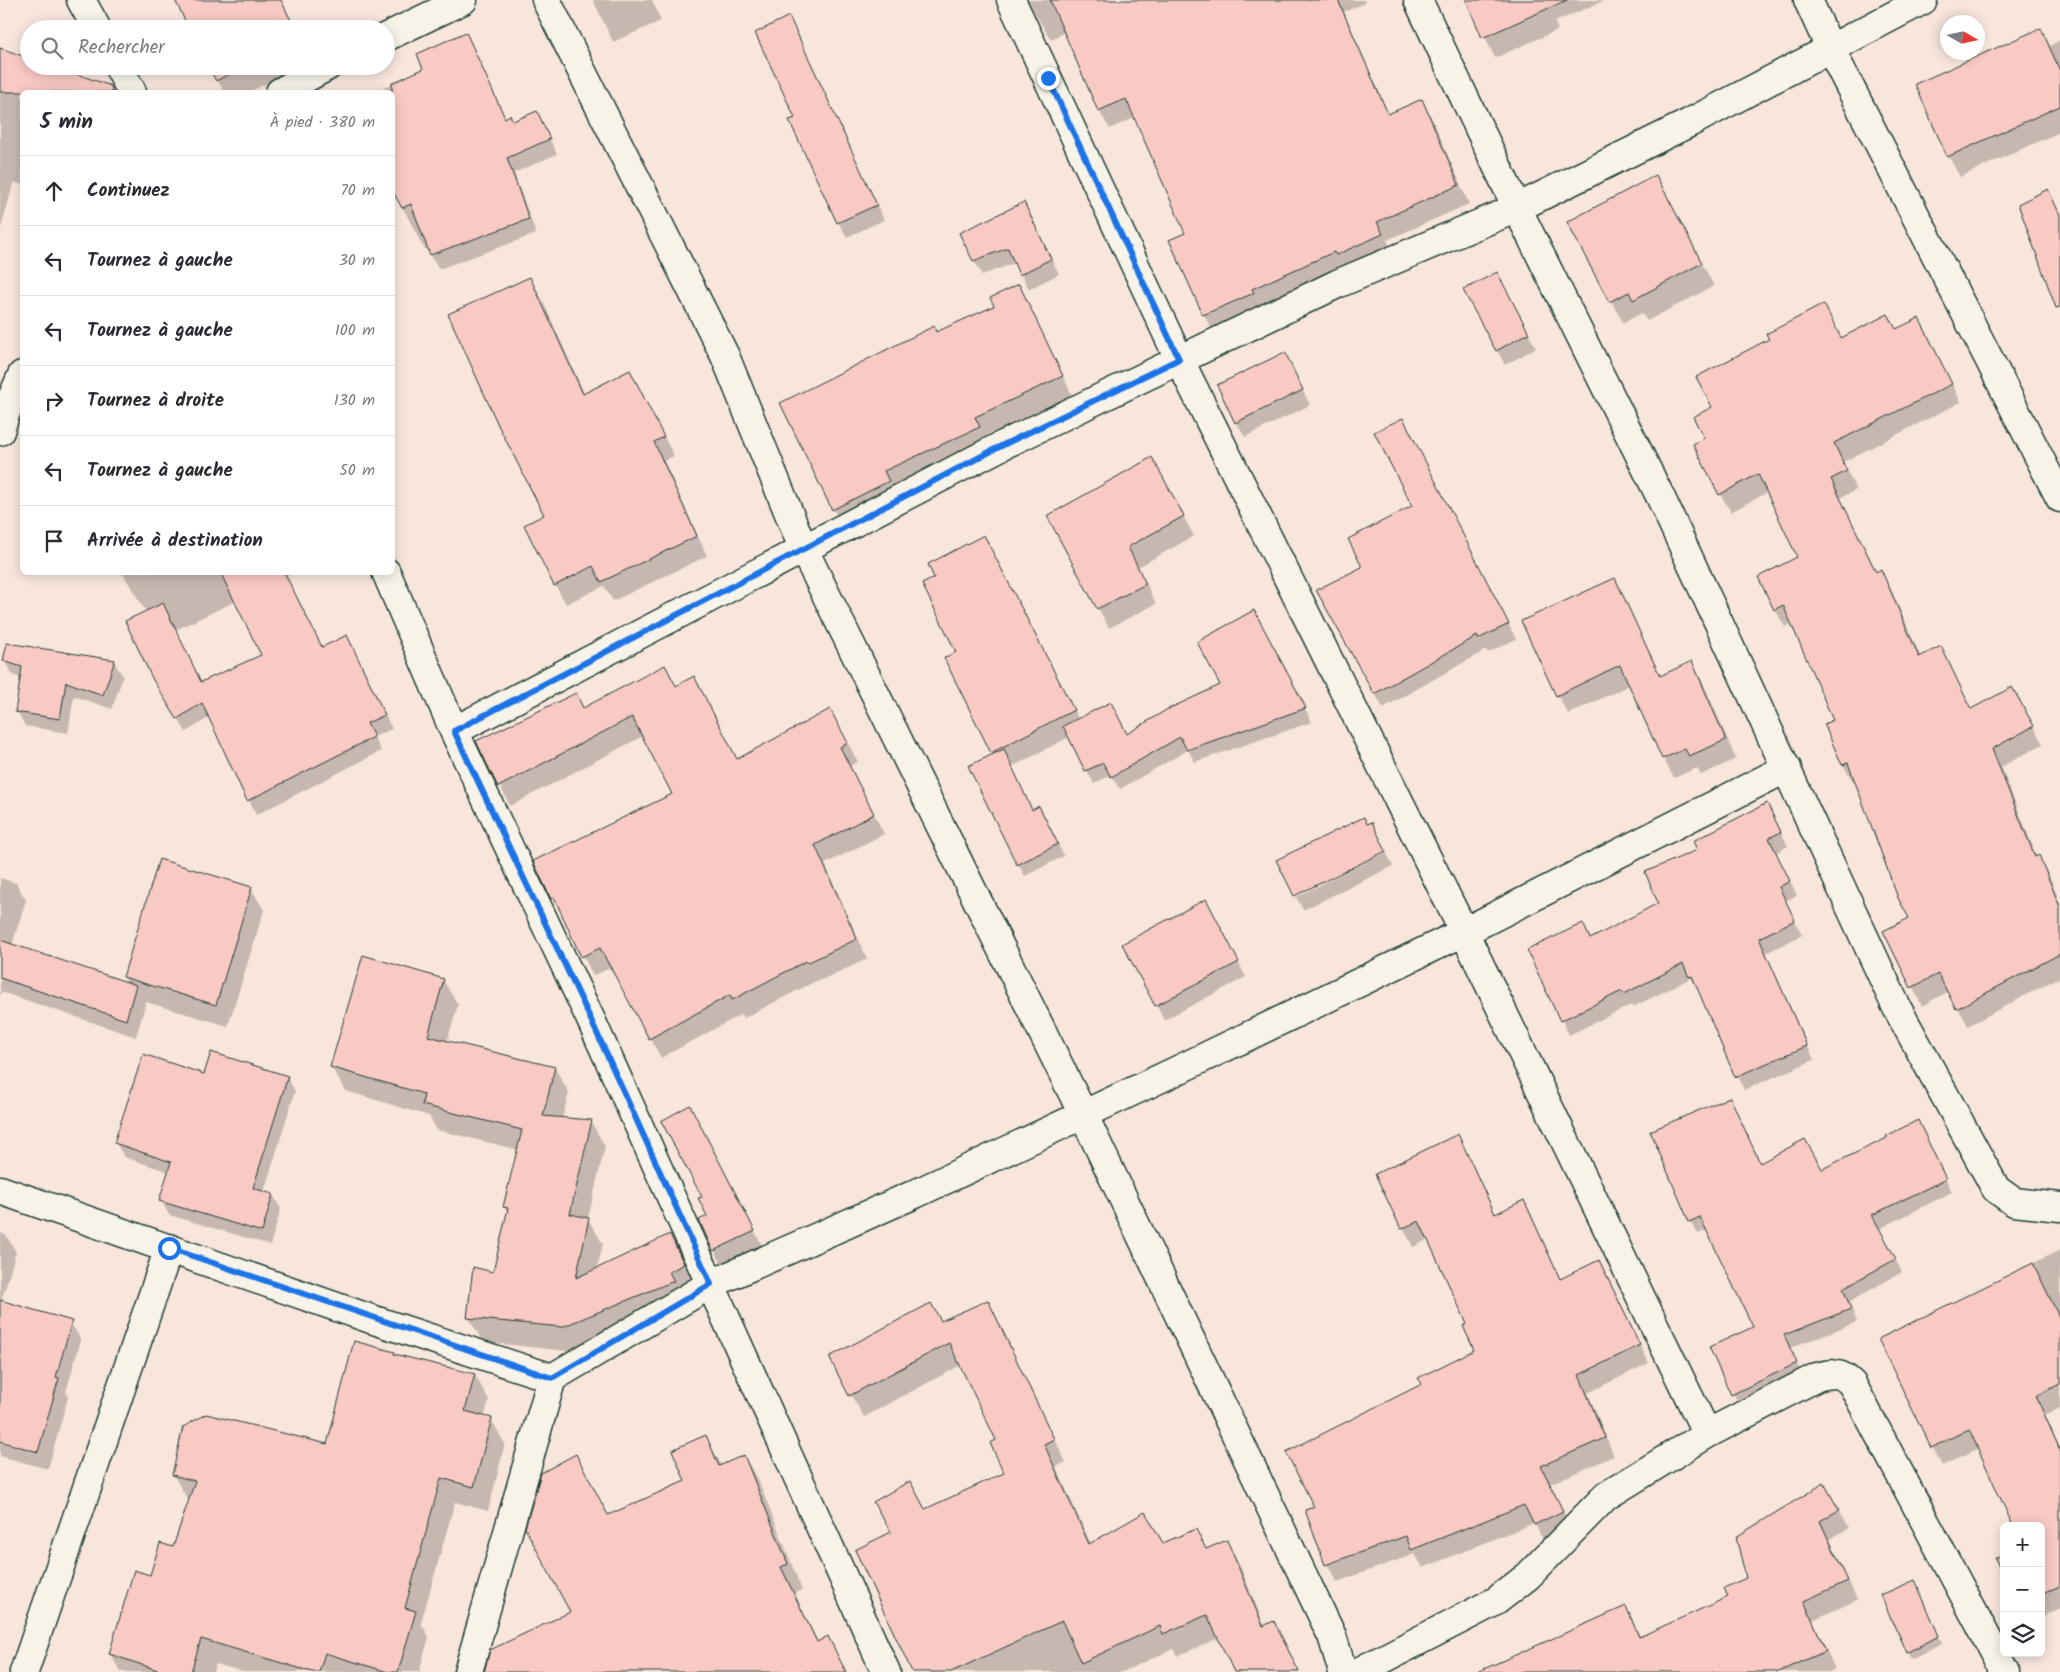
<!DOCTYPE html>
<html lang="fr">
<head>
<meta charset="utf-8">
<style>
  :root { --surface:#fff; --page:#f2f2f3; --text:#2b2b33; --muted:#7c7c81; --line:#e1e1e2 }
  body { margin:0; font-family:Kalam,sans-serif; background:var(--page); color:var(--text) }
  .controls { position:absolute; right:15px; bottom:15px; display:grid; overflow:hidden; border-radius:8px; box-shadow:0 2px 12px #0003 }
  .controls button { width:45px; height:45px; display:grid; place-items:center; padding:0; border:0; border-bottom:1px solid var(--line); background:var(--surface); color:var(--text); font:25px sans-serif }
  .compass { position:absolute; left:1940px; top:15px; width:45px; height:45px; border-radius:50%; background:var(--surface); box-shadow:0 2px 12px #0003; rotate:99deg }
  .stop { position:absolute; width:15px; height:15px; margin:-11px; border:4px solid #1a73e8; border-radius:50%; background:#fff }
  .stop.end { background:#1a73e8; border-color:#fff; box-shadow:0 1px 5px #0008 }
  .list { margin:0; padding:0; list-style:none }
  h2 { display:flex; justify-content:space-between; align-items:center; height:65px; margin:0; padding:0 20px; font-size:21px }
  h2 small { font-size:16px; font-weight:400; color:var(--muted) }
  .list li { display:grid; grid-template-columns:32px 1fr auto; gap:15px; align-items:center; box-sizing:border-box; height:70px; padding:0 20px; border-top:1px solid var(--line) }
  .list b { display:block; font-size:19px; white-space:nowrap }
  .list em { font-size:16px; font-style:normal; color:var(--muted) }
  .icon { flex:none; width:28px; height:28px; fill:none; stroke:currentColor; stroke-width:2; stroke-linecap:round; stroke-linejoin:round }
  .map { position:relative; flex:none; width:2060px; height:1672px; overflow:hidden }
  .search { position:absolute; background:var(--surface); box-shadow:0 2px 12px #0003; left:20px; top:20px; width:375px; height:55px; display:flex; align-items:center; gap:12px; box-sizing:border-box; padding:0 18px; border-radius:28px; color:var(--muted); font-size:19px }
  .panel { position:absolute; background:var(--surface); box-shadow:0 2px 12px #0003; left:20px; top:90px; width:375px; height:485px; border-radius:8px }
  .map>svg:first-child { display:block }
</style>
</head>
<body>
<div class="map">
<svg width="2060" height="1672" viewBox="0 0 2060 1672">
  <rect width="100%" height="100%" fill="#f8e6dd"/>
  <filter id="ink" filterUnits="userSpaceOnUse"><feTurbulence type="fractalNoise" baseFrequency=".02" numOctaves="2"/><feDisplacementMap in="SourceGraphic" scale="10" xChannelSelector="R" yChannelSelector="G"/><feConvolveMatrix kernelMatrix="1 2 1 2 8 2 1 2 1" color-interpolation-filters="sRGB"/></filter>
  <g filter="url(#ink)">
    <path fill="#0003" d="M 176,0 L 281,0 L 296,29 L 191,29 Z
      M 593,0 L 652,0 L 661,21 L 613,42 Z
      M 1027,0 L 1364,0 L 1365,3 L 1344,12 L 1389,115 L 1422,100 L 1432,119 L 1469,204 L 1387,240 L 1392,253 L 1214,333 L 1204,315 L 1171,240 L 1187,233 L 1136,117 L 1110,129 L 1099,111 L 1065,32 L 1051,40 Z
      M 1467,0 L 1605,0 L 1555,22 L 1558,30 L 1495,58 Z
      M 2040,29 L 2050,46 L 2060,40 L 2060,132 L 1960,177 L 1949,157 L 1917,85 Z
      M 465,33 L 506,119 L 513,123 L 537,112 L 557,154 L 514,173 L 536,234 L 439,269 L 421,243 L 392,187 L 392,92 L 376,92 L 425,69 Z
      M 797,33 L 884,220 L 847,237 L 838,222 Z
      M 0,49 L 29,66 L 88,80 L 96,92 L 22,92 L 22,185 L 14,182 L 0,231 Z
      M 210,66 L 301,66 L 249,92 L 224,92 Z
      M 1668,199 L 1714,286 L 1647,321 L 1642,313 L 1623,323 L 1569,222 Z
      M 1024,203 L 1059,274 L 1029,289 L 1015,263 L 982,275 L 974,261 Z
      M 530,278 L 541,297 L 585,395 L 640,391 L 674,456 L 664,461 L 707,556 L 613,601 L 604,586 L 566,604 L 555,585 L 546,516 Z
      M 1019,285 L 1072,395 L 985,436 L 989,445 L 844,527 L 833,509 L 937,334 L 995,306 Z
      M 1505,288 L 1536,348 L 1505,365 L 1497,350 Z
      M 1824,306 L 1842,339 L 1896,331 L 1919,319 L 1929,337 L 1961,402 L 1843,462 L 1856,490 L 1840,498 L 1876,573 L 1880,571 L 1891,589 L 1921,658 L 1940,648 L 1972,710 L 2012,688 L 2043,744 L 2001,767 L 2037,857 L 2049,875 L 2060,903 L 2060,981 L 2058,978 L 1968,1026 L 1949,991 L 1922,1006 L 1884,931 L 1910,918 L 1856,781 L 1854,783 L 1843,765 L 1826,725 L 1835,720 L 1792,623 L 1785,627 L 1775,609 L 1799,558 L 1768,492 L 1731,512 L 1720,494 L 1706,438 L 1713,407 L 1770,340 Z
      M 1285,354 L 1310,405 L 1245,437 L 1236,422 Z
      M 1411,434 L 1516,639 L 1488,653 L 1486,650 L 1383,708 L 1318,591 L 1364,567 L 1414,507 Z
      M 1163,479 L 1194,536 L 1138,567 L 1156,604 L 1109,628 L 1048,516 Z
      M 984,537 L 1079,720 L 1111,703 L 1128,735 L 1222,685 L 1261,625 L 1312,722 L 1195,762 L 1188,750 L 1120,789 L 1111,775 L 1094,784 L 1069,737 L 1012,767 L 1032,811 L 1046,820 L 1064,856 L 1025,876 L 1018,864 L 993,755 L 945,659 L 957,653 L 936,578 Z
      M 122,572 L 294,572 L 286,576 L 322,648 L 354,650 L 392,729 L 374,737 L 381,751 L 256,815 L 210,717 L 186,732 L 163,694 L 202,683 L 263,655 L 236,601 L 161,637 Z
      M 1614,579 L 1661,676 L 1692,663 L 1703,682 L 1736,759 L 1701,775 L 1697,768 L 1674,778 L 1663,758 L 1630,685 L 1568,714 L 1557,695 Z
      M 4,661 L 114,662 L 123,676 L 112,709 L 74,696 L 68,733 L 25,726 L 17,711 L 22,679 L 13,675 Z
      M 694,678 L 737,760 L 841,730 L 858,762 L 850,766 L 884,834 L 825,864 L 867,959 L 819,981 L 818,980 L 744,1018 L 742,1014 L 661,1058 L 612,967 L 593,976 L 564,917 L 552,898 L 673,794 L 643,736 L 510,806 L 478,741 L 576,694 L 584,709 L 676,687 Z
      M 1767,805 L 1788,846 L 1776,853 L 1797,895 L 1786,901 L 1802,935 L 1766,953 L 1814,1060 L 1744,1090 L 1699,990 L 1691,978 L 1633,1007 L 1631,1005 L 1569,1035 L 1528,950 L 1582,925 L 1591,940 L 1660,904 L 1699,851 Z
      M 1386,852 L 1393,866 L 1303,910 L 1296,897 Z
      M 0,878 L 16,883 L 26,900 L 12,945 L 128,983 L 124,977 L 251,888 L 264,910 L 228,1026 L 146,1002 L 136,1037 L 1,992 L 0,996 Z
      M 1214,915 L 1246,977 L 1164,1020 L 1156,1005 Z
      M 443,980 L 458,1005 L 447,1042 L 555,1068 L 569,1093 L 562,1119 L 591,1122 L 605,1146 L 588,1219 L 603,1244 L 597,1269 L 670,1235 L 698,1289 L 577,1352 L 483,1342 L 468,1317 L 494,1273 L 508,1213 L 504,1207 L 519,1150 L 437,1130 L 429,1116 L 346,1091 L 331,1067 Z
      M 205,1076 L 287,1077 L 295,1091 L 264,1192 L 273,1195 L 281,1209 L 270,1245 L 169,1215 L 161,1200 L 169,1172 L 124,1157 L 116,1143 Z
      M 1730,1099 L 1761,1164 L 1822,1171 L 1889,1139 L 1918,1122 L 1952,1192 L 1879,1229 L 1902,1272 L 1849,1302 L 1857,1322 L 1790,1348 L 1803,1377 L 1740,1407 L 1711,1348 L 1755,1327 L 1708,1230 L 1698,1234 L 1690,1221 L 1652,1132 Z
      M 690,1107 L 768,1257 L 729,1276 L 714,1250 Z
      M 1458,1136 L 1496,1215 L 1523,1202 L 1561,1280 L 1599,1262 L 1649,1363 L 1588,1393 L 1614,1456 L 1550,1484 L 1572,1529 L 1545,1543 L 1534,1523 L 1423,1568 L 1415,1554 L 1337,1582 L 1327,1564 L 1315,1507 L 1423,1385 L 1476,1350 L 1469,1325 L 1429,1239 L 1413,1247 L 1377,1175 Z
      M 0,1233 L 6,1235 L 16,1252 L 1,1302 L 71,1323 L 81,1340 L 66,1392 L 68,1397 L 48,1469 L 0,1456 Z
      M 2060,1250 L 2060,1408 L 2045,1415 L 2060,1448 L 2060,1609 L 2041,1617 L 2041,1526 L 1979,1448 L 1942,1466 L 1879,1340 Z
      M 987,1302 L 1066,1462 L 1056,1467 L 1091,1544 L 1162,1544 L 1196,1530 L 1207,1550 L 1226,1541 L 1239,1564 L 1265,1627 L 1294,1672 L 1235,1672 L 1219,1638 L 1177,1656 L 1173,1649 L 1122,1672 L 914,1672 L 925,1511 L 1005,1474 L 998,1441 L 961,1365 L 864,1417 L 851,1395 L 941,1323 Z
      M 394,1353 L 396,1356 L 475,1375 L 489,1400 L 484,1418 L 491,1419 L 505,1444 L 488,1511 L 455,1502 L 421,1623 L 429,1637 L 419,1672 L 244,1672 L 216,1664 L 213,1672 L 121,1672 L 110,1654 L 150,1577 L 174,1548 L 189,1501 L 173,1475 L 328,1446 Z
      M 705,1436 L 722,1466 L 744,1456 L 759,1482 L 802,1590 L 794,1593 L 818,1642 L 827,1638 L 847,1672 L 500,1672 L 571,1613 L 608,1516 L 687,1481 Z
      M 1824,1485 L 1849,1528 L 1830,1539 L 1857,1600 L 1813,1620 L 1835,1669 L 1829,1672 L 1529,1672 L 1625,1608 L 1641,1638 L 1729,1597 L 1748,1579 Z
      M 1915,1582 L 1942,1643 L 1911,1659 L 1907,1652 Z"/>
    <path fill="#f9c9c3" stroke="#1f3d34" d="M 175,0 L 281,0 L 295,29 L 189,29 Z
      M 1050,0 L 1338,0 L 1388,114 L 1422,99 L 1459,185 L 1377,222 L 1383,234 L 1336,255 L 1334,252 L 1252,289 L 1254,293 L 1203,315 L 1169,240 L 1185,233 L 1126,99 L 1098,111 Z
      M 1466,0 L 1567,0 L 1482,38 Z
      M 789,16 L 877,205 L 837,223 L 789,120 L 795,118 L 755,33 Z
      M 2041,28 L 2060,71 L 2060,106 L 1947,157 L 1915,84 Z
      M 466,32 L 505,118 L 510,115 L 513,121 L 537,111 L 550,139 L 507,158 L 529,219 L 430,255 L 411,204 L 402,208 L 392,190 L 392,83 L 423,69 L 417,54 Z
      M 0,48 L 29,58 L 29,66 L 54,66 L 111,86 L 113,92 L 0,92 Z
      M 208,66 L 245,66 L 216,81 Z
      M 1656,175 L 1702,263 L 1633,300 L 1629,292 L 1609,302 L 1567,222 Z
      M 2048,189 L 2060,215 L 2060,307 L 2056,308 L 2018,204 Z
      M 1024,202 L 1051,259 L 1019,275 L 1008,248 L 973,261 L 959,233 Z
      M 1497,272 L 1529,333 L 1496,351 L 1463,290 Z
      M 530,277 L 583,394 L 630,370 L 664,437 L 654,442 L 697,536 L 601,582 L 593,566 L 554,586 L 524,525 L 544,515 L 499,427 L 448,314 Z
      M 1019,284 L 1063,376 L 975,417 L 980,427 L 884,471 L 889,481 L 832,510 L 780,403 L 934,326 L 936,332 L 994,306 L 990,298 Z
      M 1824,304 L 1841,338 L 1888,314 L 1896,329 L 1919,318 L 1952,384 L 1834,443 L 1847,471 L 1831,479 L 1876,572 L 1881,569 L 1919,657 L 1941,646 L 1971,709 L 2012,687 L 2034,726 L 1992,749 L 2035,857 L 2039,855 L 2060,907 L 2060,954 L 1956,1009 L 1938,974 L 1911,988 L 1883,931 L 1909,918 L 1898,898 L 1848,763 L 1842,765 L 1824,724 L 1833,720 L 1783,605 L 1774,610 L 1758,577 L 1797,557 L 1758,474 L 1719,495 L 1693,444 L 1704,438 L 1693,417 L 1712,407 L 1696,377 L 1769,339 L 1766,334 Z
      M 1285,352 L 1303,390 L 1235,423 L 1217,385 Z
      M 1403,418 L 1509,624 L 1478,639 L 1477,636 L 1374,694 L 1316,590 L 1362,567 L 1348,539 L 1412,506 L 1374,432 Z
      M 1152,457 L 1184,516 L 1128,547 L 1146,584 L 1097,609 L 1047,516 Z
      M 984,535 L 1074,710 L 991,753 L 944,658 L 956,652 L 922,584 L 934,578 L 928,564 Z
      M 220,572 L 284,572 L 322,647 L 347,635 L 385,715 L 367,723 L 374,737 L 247,801 L 202,703 L 177,719 L 153,680 L 125,621 L 163,603 L 201,682 L 261,655 Z
      M 1615,578 L 1660,676 L 1692,661 L 1726,740 L 1689,756 L 1685,749 L 1662,759 L 1620,665 L 1556,696 L 1521,621 Z
      M 1254,610 L 1306,708 L 1187,750 L 1180,737 L 1111,777 L 1103,763 L 1085,771 L 1063,726 L 1111,702 L 1127,734 L 1166,710 L 1220,685 L 1197,642 Z
      M 7,643 L 26,646 L 115,660 L 103,695 L 66,682 L 60,719 L 15,712 L 22,667 L 3,661 Z
      M 665,665 L 676,686 L 694,676 L 737,759 L 830,709 L 848,743 L 840,747 L 874,814 L 815,845 L 857,939 L 807,963 L 806,961 L 732,1000 L 730,995 L 649,1039 L 600,948 L 581,957 L 554,897 L 551,899 L 533,861 L 672,794 L 632,717 L 498,787 L 476,741 L 576,693 L 583,708 Z
      M 1004,749 L 1032,810 L 1039,806 L 1058,844 L 1017,865 L 968,766 Z
      M 1767,803 L 1781,832 L 1769,838 L 1790,881 L 1779,887 L 1795,920 L 1759,938 L 1807,1046 L 1735,1077 L 1692,976 L 1689,977 L 1683,964 L 1624,994 L 1622,991 L 1560,1021 L 1527,950 L 1583,923 L 1590,939 L 1658,903 L 1645,872 L 1697,850 L 1693,841 Z
      M 1364,817 L 1367,824 L 1372,822 L 1386,851 L 1294,896 L 1276,860 Z
      M 159,859 L 252,887 L 216,1005 L 123,977 Z
      M 1206,899 L 1239,962 L 1155,1006 L 1122,944 Z
      M 0,940 L 136,985 L 126,1020 L 0,978 Z
      M 363,955 L 444,979 L 428,1036 L 555,1067 L 543,1116 L 592,1120 L 570,1214 L 589,1218 L 576,1278 L 670,1234 L 684,1264 L 669,1272 L 674,1281 L 562,1327 L 467,1318 L 473,1267 L 493,1272 L 508,1208 L 503,1207 L 522,1130 L 422,1105 L 424,1094 L 330,1067 Z
      M 211,1052 L 288,1076 L 253,1188 L 273,1194 L 262,1232 L 159,1201 L 171,1162 L 114,1143 L 143,1054 L 204,1074 Z
      M 1730,1097 L 1760,1163 L 1805,1139 L 1822,1169 L 1887,1138 L 1886,1136 L 1918,1120 L 1946,1179 L 1872,1215 L 1896,1259 L 1843,1288 L 1851,1309 L 1784,1335 L 1797,1363 L 1731,1395 L 1709,1347 L 1753,1327 L 1700,1217 L 1689,1222 L 1650,1131 Z
      M 690,1105 L 755,1231 L 713,1251 L 699,1220 L 707,1216 L 698,1198 L 702,1197 L 661,1121 Z
      M 1458,1134 L 1495,1214 L 1524,1200 L 1560,1279 L 1599,1260 L 1640,1345 L 1579,1375 L 1605,1438 L 1541,1466 L 1563,1511 L 1534,1525 L 1524,1505 L 1411,1550 L 1406,1536 L 1325,1565 L 1305,1510 L 1314,1507 L 1286,1452 L 1422,1384 L 1418,1378 L 1474,1350 L 1463,1326 L 1467,1324 L 1419,1221 L 1401,1229 L 1375,1174 Z
      M 2033,1263 L 2060,1319 L 2060,1384 L 2036,1396 L 2060,1450 L 2060,1586 L 2041,1594 L 2041,1526 L 2013,1526 L 1969,1429 L 1931,1448 L 1878,1339 Z
      M 0,1300 L 72,1321 L 56,1377 L 59,1378 L 38,1452 L 0,1441 Z
      M 988,1300 L 1054,1439 L 1044,1444 L 1089,1544 L 1145,1512 L 1163,1543 L 1196,1529 L 1206,1549 L 1227,1540 L 1263,1626 L 1274,1621 L 1299,1672 L 1234,1672 L 1207,1615 L 1163,1634 L 1160,1626 L 1081,1663 L 1062,1621 L 951,1672 L 912,1672 L 855,1550 L 891,1532 L 873,1502 L 910,1481 L 925,1509 L 1004,1473 L 990,1443 L 996,1440 L 949,1343 L 849,1396 L 829,1357 L 931,1303 L 941,1321 Z
      M 354,1341 L 395,1352 L 394,1354 L 475,1374 L 465,1411 L 492,1418 L 474,1487 L 441,1478 L 405,1608 L 416,1611 L 398,1672 L 388,1672 L 325,1653 L 319,1672 L 312,1672 L 201,1639 L 191,1672 L 164,1672 L 109,1654 L 134,1570 L 150,1575 L 160,1543 L 173,1547 L 195,1481 L 172,1475 L 183,1427 L 206,1414 L 327,1444 Z
      M 706,1435 L 719,1466 L 744,1455 L 788,1564 L 781,1567 L 817,1642 L 828,1636 L 846,1672 L 484,1672 L 490,1650 L 570,1612 L 525,1528 L 541,1473 L 576,1454 L 608,1515 L 685,1481 L 672,1450 Z
      M 1824,1483 L 1839,1510 L 1820,1521 L 1848,1581 L 1804,1601 L 1826,1651 L 1779,1672 L 1477,1672 L 1626,1606 L 1639,1637 L 1728,1597 L 1724,1588 L 1746,1578 L 1736,1537 Z
      M 2004,1554 L 2004,1578 L 1995,1558 Z
      M 1915,1580 L 1939,1636 L 1906,1653 L 1881,1595 Z"/>
    <g fill="none" stroke-linecap="round" stroke-linejoin="round">
      <g stroke="#1f3d34" stroke-width="31">
        <path id="street" d="M 81,0 L 97,29
          M 546,0 L 725,356 L 803,548 L 1083,1114 L 1332,1636 L 1343,1672
          M 1011,0 L 1179,359 L 1464,932 L 1707,1434
          M 1418,0 L 1517,208 L 1660,496 L 1897,1008 L 1996,1189 L 2014,1202 L 2060,1207
          M 1808,0 L 1830,48 L 2060,498
          M 386,37 L 463,0
          M 118,66 L 132,92
          M 280,92 L 328,66
          M 0,431 L 6,412 L 22,375
          M 386,572 L 454,731 L 591,1020 L 886,1672
          M 454,731 L 1003,445 L 1337,284 L 1517,208 L 1689,123 L 1923,0
          M 0,1190 L 374,1320 L 552,1378
          M 24,1672 L 169,1248
          M 468,1672 L 552,1378 L 711,1284 L 915,1194 L 1180,1069 L 1464,932 L 1787,768
          M 1358,1672 L 1496,1601 L 1528,1576 L 1606,1496 L 1707,1434 L 1817,1377 C 1832,1373 1841,1372 1852,1384 L 2005,1672"/>
      </g>
      <use href="#street" stroke="#f7f3e8" stroke-width="28"/>
    </g>
  </g>
  <g fill="none" stroke-linecap="round" stroke-linejoin="round" filter="url(#ink)">
    <path stroke="#1a73e8" stroke-width="6" d="M 169,1248 L 552,1378 L 711,1284 L 591,1020 L 454,731 L 1003,445 L 1179,359 L 1048,78"/>
  </g>
</svg>
<div class="controls">
<button>+</button>
<button>−</button>
<button><svg class="icon" aria-label="layers" viewBox="0 0 24 24"><path d="M12 4l9 5-9 5-9-5zM3 14l9 5 9-5"/></svg></button>
</div>
<svg class="compass" viewBox="-18 -18 36 36"><path d="M0-13l5 13h-10z" fill="#e53935"/><path d="M0 13l5-13h-10z" fill="#7c7c81"/></svg>
<div class="stop" style="left:169px;top:1248px"></div>
<div class="stop end" style="left:1048px;top:78px"></div>
<div class="search"><svg class="icon" aria-label="search" viewBox="0 0 24 24"><circle cx="10" cy="10" r="6"/><path d="M15 15l6 6"/></svg>Rechercher</div>
<section class="panel">
<h2>5 min<small>À pied · 380 m</small></h2>
<ul class="list">
<li><svg class="icon" aria-label="ahead" viewBox="0 0 24 24"><path d="M12 20V5M6 11l6-6 6 6"/></svg><div><b>Continuez</b></div><em>70 m</em></li>
<li><svg class="icon" aria-label="left" viewBox="0 0 24 24"><path d="M17 20v-9H6M10 6l-5 5 5 5"/></svg><div><b>Tournez à gauche</b></div><em>30 m</em></li>
<li><svg class="icon" aria-label="left" viewBox="0 0 24 24"><path d="M17 20v-9H6M10 6l-5 5 5 5"/></svg><div><b>Tournez à gauche</b></div><em>100 m</em></li>
<li><svg class="icon" aria-label="right" viewBox="0 0 24 24"><path d="M7 20v-9h11M14 6l5 5-5 5"/></svg><div><b>Tournez à droite</b></div><em>130 m</em></li>
<li><svg class="icon" aria-label="left" viewBox="0 0 24 24"><path d="M17 20v-9H6M10 6l-5 5 5 5"/></svg><div><b>Tournez à gauche</b></div><em>50 m</em></li>
<li><svg class="icon" aria-label="arrive" viewBox="0 0 24 24"><path d="M6 21V4h12l-3 4 3 4H6"/></svg><div><b>Arrivée à destination</b></div></li>
</ul>
</section>
</div>
</body>
</html>
